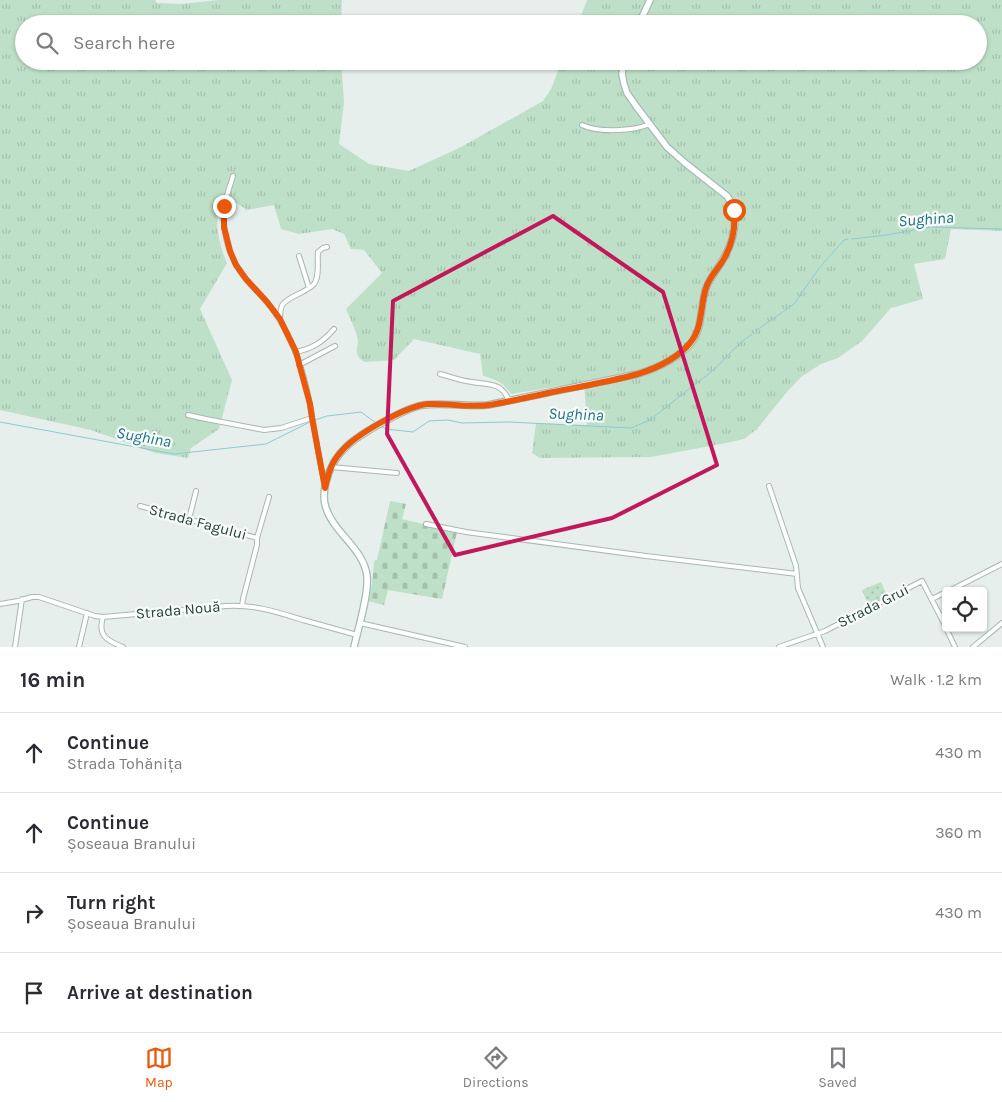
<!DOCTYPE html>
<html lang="en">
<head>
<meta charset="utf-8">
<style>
  :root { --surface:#fff; --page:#f2f2f3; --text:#2b2b33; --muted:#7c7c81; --line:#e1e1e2; --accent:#ea580c }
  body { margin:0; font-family:Karla,sans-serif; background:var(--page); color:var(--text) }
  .controls { position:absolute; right:15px; bottom:15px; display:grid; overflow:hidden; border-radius:5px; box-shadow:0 1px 4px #0004 }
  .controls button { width:45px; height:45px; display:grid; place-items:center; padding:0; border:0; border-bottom:1px solid var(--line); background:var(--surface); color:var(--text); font:25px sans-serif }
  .stop { position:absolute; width:15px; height:15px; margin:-11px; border:4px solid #ea580c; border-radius:50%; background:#fff }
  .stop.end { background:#ea580c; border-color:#fff; box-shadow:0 1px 5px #0008 }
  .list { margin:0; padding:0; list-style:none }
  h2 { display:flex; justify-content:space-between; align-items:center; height:65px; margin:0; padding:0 20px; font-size:21px }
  h2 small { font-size:16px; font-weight:400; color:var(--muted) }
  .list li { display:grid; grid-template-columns:32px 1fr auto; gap:15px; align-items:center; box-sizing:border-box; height:80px; padding:0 20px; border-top:1px solid var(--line) }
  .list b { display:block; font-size:19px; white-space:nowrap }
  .list p { margin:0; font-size:16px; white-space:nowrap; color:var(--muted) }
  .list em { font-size:16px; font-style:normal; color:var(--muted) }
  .icon { flex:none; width:28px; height:28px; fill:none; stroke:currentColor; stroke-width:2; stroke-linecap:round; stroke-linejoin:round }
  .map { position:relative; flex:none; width:1002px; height:647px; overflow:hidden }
  .search { position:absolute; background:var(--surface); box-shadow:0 1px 4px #0004; left:15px; right:15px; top:15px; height:55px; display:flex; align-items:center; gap:12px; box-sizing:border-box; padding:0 18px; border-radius:28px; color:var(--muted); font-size:19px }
  .sheet { height:385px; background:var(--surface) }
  nav { display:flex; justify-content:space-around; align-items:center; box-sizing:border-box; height:70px; border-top:1px solid var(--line); background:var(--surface); font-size:14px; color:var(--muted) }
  nav a { display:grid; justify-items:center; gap:2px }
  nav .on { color:var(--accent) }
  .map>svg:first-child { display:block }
</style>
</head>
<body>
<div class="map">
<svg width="1002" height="647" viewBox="0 0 1002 647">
  <defs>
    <pattern id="grass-tufts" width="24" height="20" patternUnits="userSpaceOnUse" patternTransform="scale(1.25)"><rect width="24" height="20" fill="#bfe0c8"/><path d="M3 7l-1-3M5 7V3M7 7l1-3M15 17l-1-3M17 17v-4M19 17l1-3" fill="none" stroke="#a4c1ad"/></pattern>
    <pattern id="cemetery-stones" width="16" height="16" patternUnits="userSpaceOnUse" patternTransform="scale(1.25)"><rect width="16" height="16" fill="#bfe0c8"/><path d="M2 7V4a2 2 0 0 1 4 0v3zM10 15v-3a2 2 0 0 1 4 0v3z" fill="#a4c1ad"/></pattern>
    <pattern id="park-dots" width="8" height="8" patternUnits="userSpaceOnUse" patternTransform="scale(1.25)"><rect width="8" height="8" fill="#bfe0c8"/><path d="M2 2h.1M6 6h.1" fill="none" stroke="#a4c1ad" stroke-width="1.8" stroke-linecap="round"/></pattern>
  </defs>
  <rect width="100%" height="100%" fill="#e6efeb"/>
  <path fill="url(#grass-tufts)" d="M 0,0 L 155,0 L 157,3 L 181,4 L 219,0 L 342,0 L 341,24 L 24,24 L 24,61 L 341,61 L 344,102 L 339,144 L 369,164 L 409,171 L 461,147 L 543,101 L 551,89 L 562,61 L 978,61 L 978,24 L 578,24 L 587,0 L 1002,0 L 1002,231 L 951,229 L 945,259 L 914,264 L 923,299 L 891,308 L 862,341 L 838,358 L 821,364 L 801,377 L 786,393 L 757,429 L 744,439 L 726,443 L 651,457 L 540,458 L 532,453 L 536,423 L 587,425 L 584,382 L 511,394 C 503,382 497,380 483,376 L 480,354 L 414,339 L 394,360 L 365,362 C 361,360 358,358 357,353 C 356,348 358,345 358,341 C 358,335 349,316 346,309 L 382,273 L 364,250 L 351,249 L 344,234 L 332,229 L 299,234 L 281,229 L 274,205 L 247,210 L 234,201 L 218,199 C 215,220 218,243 227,263 L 200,309 L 232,380 L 219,429 L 191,448 L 188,458 L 155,453 L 91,430 L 0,410 Z"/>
  <path fill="url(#cemetery-stones)" d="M 390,501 L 406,504 L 402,519 L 457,532 L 442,599 L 388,590 L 384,605 L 368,601 L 372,584 L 374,563 L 375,560 L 377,560 Z"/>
  <path fill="url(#park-dots)" d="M 881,582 L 887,596 L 868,604 L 862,590 Z"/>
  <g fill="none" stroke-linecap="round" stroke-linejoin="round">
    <path stroke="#8ec9d4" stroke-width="1" d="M 852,239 L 886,235 L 931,227 L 1002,229
      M 757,330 L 794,304 L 820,267 L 844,240 L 848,239
      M 315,420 L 327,416 L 361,412 L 376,423
      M 0,422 L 174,454 L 266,444 L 310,422
      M 381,426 L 386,429 L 413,432 L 429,421 L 448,420 L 462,423 L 509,422 L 631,428 L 650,420 L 699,381 C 719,369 732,347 752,334"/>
    <g stroke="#a8b8b2" stroke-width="6">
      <path id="street" d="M 582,125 C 598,133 634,131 650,124
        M 233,176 C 230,187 225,198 224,209 C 222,229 228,254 240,271 C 247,283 259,292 267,302 C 279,316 287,332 294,348 C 312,392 314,440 325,485
        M 299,256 L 309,288
        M 280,319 C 280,314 280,308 283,304 C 289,296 306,293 314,284 C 320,276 317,261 318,252 L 323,248 L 327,247
        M 295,352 C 312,349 323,342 334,329
        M 299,365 L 335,346
        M 440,374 C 451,377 461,381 472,382 C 489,385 502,382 509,401
        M 188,415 L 206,419 L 264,430 L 281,428 L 312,418
        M 331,467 L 397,473
        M 769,486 L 796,566 L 798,588 L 823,647
        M 140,506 L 257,538
        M 189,519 L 196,491
        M 426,524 L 466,532 L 646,556 L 797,574
        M 949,591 L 1002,564
        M 932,599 L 946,592
        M 0,604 L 18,601 L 32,597 L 39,597 L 95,616 L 103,617 L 226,606 C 253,604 277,612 303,620 C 321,625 339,630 357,635
        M 242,606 L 243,599 L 257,545 L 257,538 L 269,497
        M 103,617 C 97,636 108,641 123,647
        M 360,623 L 465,647
        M 946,628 L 955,647
        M 15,647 L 22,599
        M 79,647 L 87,613
        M 779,647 L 825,631 L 922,581 L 946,627
        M 973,647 L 1002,623"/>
    </g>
    <g stroke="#a4bbb3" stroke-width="8">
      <path id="secondary" d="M 639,24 L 650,0
        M 354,647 C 358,629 369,594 367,576 C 364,549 334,533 326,508 C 323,500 324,490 326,482 C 334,449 358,436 385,421 C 397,415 410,407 423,405 C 443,402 467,407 488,405 L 638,374 C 657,368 678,359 691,343 C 703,328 700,306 706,288 C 710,278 717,270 722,261 C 734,242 741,215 727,196 L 685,163 L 667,147 L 636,106 L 627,93 L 624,84 L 622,74 L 624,61"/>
    </g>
    <use href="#street" stroke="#fff" stroke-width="4"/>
    <use href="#secondary" stroke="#fff" stroke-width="5.5"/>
  </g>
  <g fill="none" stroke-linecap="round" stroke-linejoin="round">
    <path stroke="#ea580c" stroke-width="6" d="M 224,206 L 224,227 L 230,251 L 236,265 L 246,279 L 267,302 L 280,319 L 296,352 L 310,404 L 312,418 L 325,488 C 328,475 331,463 340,453 C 354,435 406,406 428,404 C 449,403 469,408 489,405 C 509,402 529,397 548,393 C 578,387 608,382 638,374 C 657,368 677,359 690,343 C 703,328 700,306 706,288 C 709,278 716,271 722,262 C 732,246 736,229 734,210"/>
  </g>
  <path fill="none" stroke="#c2185b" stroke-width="4" stroke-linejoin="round" d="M 553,216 L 663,292 L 717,465 L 612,518 L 455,555 L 387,434 L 393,301 Z"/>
  <g text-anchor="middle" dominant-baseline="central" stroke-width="4.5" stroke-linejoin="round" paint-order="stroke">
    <g font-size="15" fill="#24423a" stroke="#f7fbf9">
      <text transform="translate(198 522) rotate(15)">Strada Fagului</text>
      <text transform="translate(873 606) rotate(-27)">Strada Grui</text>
      <text transform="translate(178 610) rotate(-5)">Strada Nouă</text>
    </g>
    <g font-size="16" font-style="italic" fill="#1c6f80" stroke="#f7fbf9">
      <text transform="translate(926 219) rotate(-4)">Sughina</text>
      <text transform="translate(576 414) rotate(2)">Sughina</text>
      <text transform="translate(144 437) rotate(10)">Sughina</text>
    </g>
  </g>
</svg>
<div class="controls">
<button><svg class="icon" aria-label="locate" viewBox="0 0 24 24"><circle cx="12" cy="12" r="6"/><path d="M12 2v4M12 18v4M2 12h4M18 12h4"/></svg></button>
</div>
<div class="stop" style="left:734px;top:210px"></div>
<div class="stop end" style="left:224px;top:206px"></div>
<div class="search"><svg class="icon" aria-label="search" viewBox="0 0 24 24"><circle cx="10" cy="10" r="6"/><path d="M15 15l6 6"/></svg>Search here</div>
</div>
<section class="sheet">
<h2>16 min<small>Walk · 1.2 km</small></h2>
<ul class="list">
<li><svg class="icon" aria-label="ahead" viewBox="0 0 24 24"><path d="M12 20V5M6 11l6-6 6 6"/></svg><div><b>Continue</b><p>Strada Tohănița</p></div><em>430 m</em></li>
<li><svg class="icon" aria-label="ahead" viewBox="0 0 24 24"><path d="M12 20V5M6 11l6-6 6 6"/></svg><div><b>Continue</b><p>Șoseaua Branului</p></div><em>360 m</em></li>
<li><svg class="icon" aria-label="right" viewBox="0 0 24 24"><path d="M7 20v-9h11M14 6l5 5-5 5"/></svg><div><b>Turn right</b><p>Șoseaua Branului</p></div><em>430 m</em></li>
<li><svg class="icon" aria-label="arrive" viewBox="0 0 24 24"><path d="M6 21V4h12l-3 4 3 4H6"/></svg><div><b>Arrive at destination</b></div></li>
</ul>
</section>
<nav>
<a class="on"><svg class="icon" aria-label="map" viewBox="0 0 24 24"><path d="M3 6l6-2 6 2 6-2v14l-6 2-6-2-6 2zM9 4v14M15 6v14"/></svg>Map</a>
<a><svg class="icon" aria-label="directions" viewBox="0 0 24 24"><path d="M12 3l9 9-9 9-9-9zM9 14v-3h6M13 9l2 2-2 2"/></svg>Directions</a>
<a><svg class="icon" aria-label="saved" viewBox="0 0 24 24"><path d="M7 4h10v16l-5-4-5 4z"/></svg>Saved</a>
</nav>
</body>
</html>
